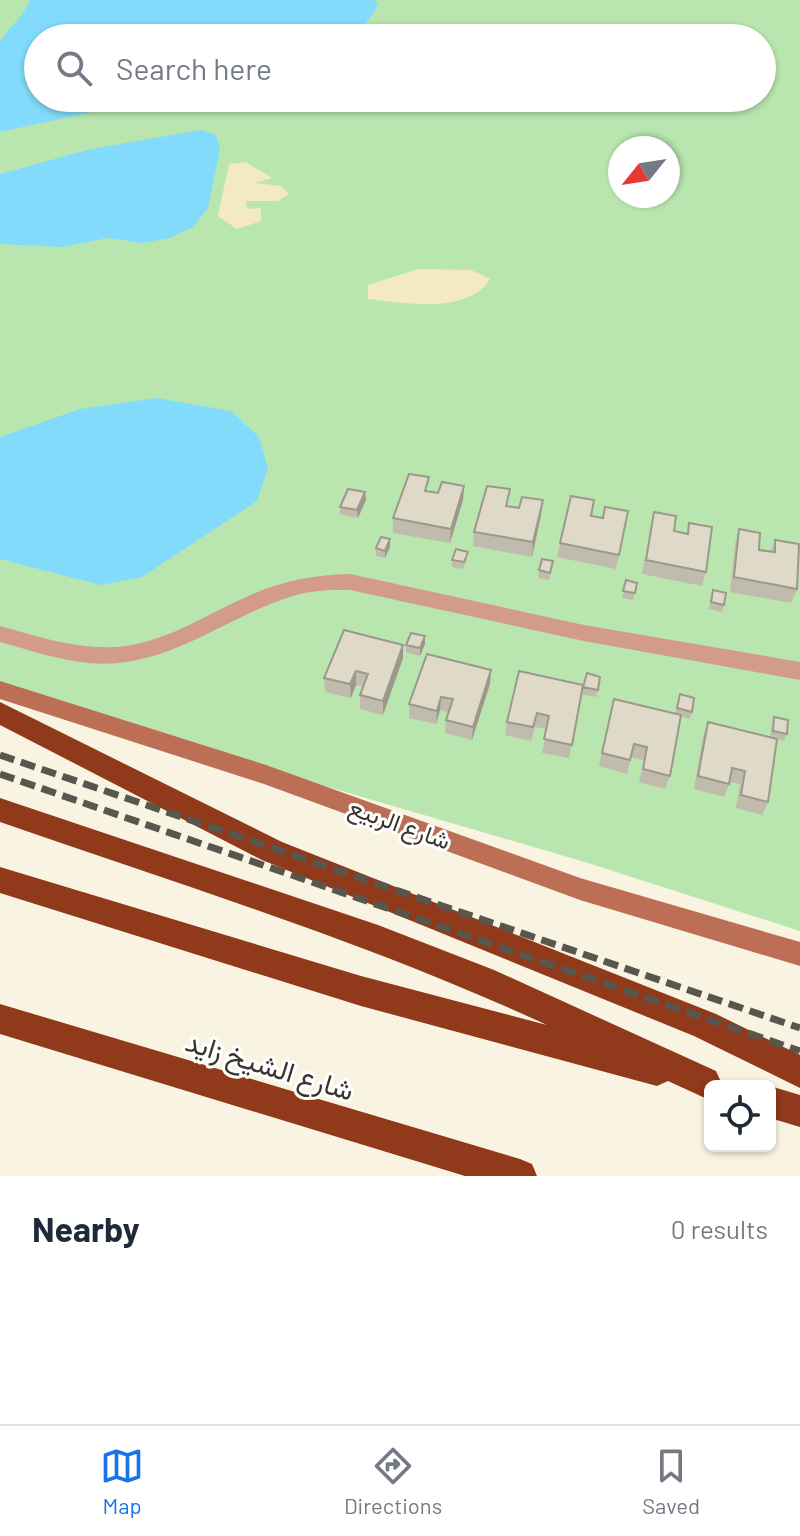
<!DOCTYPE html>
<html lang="en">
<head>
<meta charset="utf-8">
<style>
  :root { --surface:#fff; --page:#f6f6f7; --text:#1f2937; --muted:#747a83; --line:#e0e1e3; --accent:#1a73e8 }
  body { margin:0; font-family:Barlow,Vazirmatn,sans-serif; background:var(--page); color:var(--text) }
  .controls { position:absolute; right:24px; bottom:24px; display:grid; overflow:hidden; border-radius:12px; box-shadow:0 2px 6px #0004 }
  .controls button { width:72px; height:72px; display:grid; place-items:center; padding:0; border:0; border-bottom:2px solid var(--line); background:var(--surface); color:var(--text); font:40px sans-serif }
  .compass { position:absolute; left:608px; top:136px; width:72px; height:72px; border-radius:50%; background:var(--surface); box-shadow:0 2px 6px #0004; rotate:240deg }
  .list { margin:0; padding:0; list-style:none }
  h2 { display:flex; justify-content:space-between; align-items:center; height:104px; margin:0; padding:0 32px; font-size:34px }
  h2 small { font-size:26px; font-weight:400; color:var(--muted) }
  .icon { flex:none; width:44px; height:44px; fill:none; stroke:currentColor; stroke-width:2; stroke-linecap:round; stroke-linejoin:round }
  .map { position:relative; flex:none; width:800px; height:1176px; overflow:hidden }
  .search { position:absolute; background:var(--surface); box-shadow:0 2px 6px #0004; left:24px; right:24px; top:24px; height:88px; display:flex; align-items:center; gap:20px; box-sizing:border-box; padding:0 28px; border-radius:44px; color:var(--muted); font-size:30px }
  .sheet { height:248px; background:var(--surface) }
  nav { display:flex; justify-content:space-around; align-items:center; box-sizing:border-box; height:112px; border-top:2px solid var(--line); background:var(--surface); font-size:22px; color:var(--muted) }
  nav a { display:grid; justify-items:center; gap:4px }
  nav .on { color:var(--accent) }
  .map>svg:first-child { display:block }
</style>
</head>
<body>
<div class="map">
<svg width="800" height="1176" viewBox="0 0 800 1176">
  <rect width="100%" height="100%" fill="#f9f3e2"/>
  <path fill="#b9e6ae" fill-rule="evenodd" d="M 0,0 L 800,0 L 800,931 L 588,863 L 0,691 ZM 38,38 L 762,38 L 762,98 L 38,98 ZM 620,148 L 668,148 L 668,196 L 620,196 Z"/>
  <path fill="#f3eac4" d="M 246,162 L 272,178 L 255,183 L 281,186 L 289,194 L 278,201 L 246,201 L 247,209 L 261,208 L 261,221 L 237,229 L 218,216 L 229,164 Z
    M 418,269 L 471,270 L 490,279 C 468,315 405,303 368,299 L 368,285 Z"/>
  <path fill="#82dbfb" d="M 30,0 L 374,0 L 378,4 C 369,25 356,30 336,38 L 38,38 L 38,98 L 155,98 L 0,132 L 0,42 C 9,26 23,18 30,0 Z
    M 201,130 L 216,135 L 220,149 L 208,208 L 193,227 L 170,238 L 142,243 L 108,238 L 62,247 L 0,244 L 0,174 L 91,149 Z
    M 157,398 L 231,411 L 259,437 L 268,468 L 257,501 L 142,577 L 101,585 L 0,559 L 0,437 L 80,409 Z"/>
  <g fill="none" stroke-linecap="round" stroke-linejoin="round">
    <path fill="#d29b8a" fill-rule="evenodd" d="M 350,574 L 584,625 L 800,662 L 800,680 L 584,641 L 350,590 C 329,590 309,590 290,597 C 233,615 186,653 126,662 C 83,669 40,653 0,642 L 0,626 C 40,637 83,652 126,646 C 173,639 212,611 255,593 C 286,580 316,575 350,574 Z"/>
    <path fill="#bd6f56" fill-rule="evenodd" d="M 0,681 L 266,765 L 580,878 L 800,942 L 800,966 L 580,900 L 264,784 L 0,699 Z"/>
    <path fill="#90391b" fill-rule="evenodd" d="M 0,702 L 282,842 L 716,1014 L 800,1055 L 800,1088 L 694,1036 L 262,860 L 0,725 Z
      M 0,798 L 378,925 L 494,970 L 716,1071 L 721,1082 L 719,1086 L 710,1086 L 710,1096 L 705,1098 L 668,1081 L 657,1086 L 361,1006 L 0,893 L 0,867 L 361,976 L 547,1025 C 370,943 184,886 0,822 Z
      M 0,1004 L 520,1159 L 532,1164 L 537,1176 L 465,1176 L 0,1034 Z
      M 770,1086 L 800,1095 L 800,1127 L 770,1118 Z"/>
    <path stroke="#59564d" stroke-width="7" stroke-dasharray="15 7" stroke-linecap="butt" d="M 0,755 L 800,1028
      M 0,774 L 800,1051"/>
  </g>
  <path fill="#c0bbac" d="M 464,486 L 463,500 L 450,543 L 393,533 L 393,518 L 429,492 L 438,493 Z
    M 365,492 L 366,500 L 358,518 L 340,514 L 340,507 Z
    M 508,506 L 541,515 L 532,557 L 473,546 L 474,532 Z
    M 628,511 L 616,569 L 557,557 L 560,543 L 592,516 L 603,518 Z
    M 654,512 L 674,531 L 687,534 L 689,523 L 706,572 L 702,586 L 642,574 Z
    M 739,529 L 759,550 L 771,552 L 775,540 L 797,589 L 791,603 L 730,592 L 735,544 Z
    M 390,547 L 385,558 L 376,556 L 376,548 Z
    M 467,559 L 463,569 L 452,567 L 452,560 Z
    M 552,568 L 549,580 L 538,578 L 539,570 Z
    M 626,580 L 637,583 L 633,600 L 622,598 Z
    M 713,590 L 724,605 L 722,612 L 709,609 Z
    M 425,636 L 425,644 L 420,656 L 406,652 L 406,645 Z
    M 403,658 L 383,715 L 360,709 L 360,695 L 363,687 L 356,685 L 351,698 L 325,692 L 324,678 Z
    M 587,673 L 600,677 L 596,697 L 582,694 Z
    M 490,684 L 472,740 L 445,733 L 446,720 L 448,712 L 440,710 L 436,724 L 409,718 L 409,704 Z
    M 583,685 L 569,758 L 542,753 L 547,729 L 535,727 L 531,741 L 505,735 L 507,722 Z
    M 680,694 L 692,712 L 690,719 L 680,716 L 670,776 L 665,789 L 639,782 L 644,760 L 631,757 L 627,774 L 599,766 L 614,699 L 675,714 Z
    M 774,717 L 787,734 L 784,741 L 776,739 L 768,802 L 762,815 L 736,808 L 740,784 L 730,782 L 724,797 L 694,789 L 703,736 L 708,722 L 770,738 L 772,724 Z"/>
  <path fill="#9c988c" d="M 464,486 L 463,500 L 450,543 L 451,529 Z
    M 365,492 L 366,500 L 358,518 L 357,510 Z
    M 543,500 L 541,515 L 532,557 L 533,542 Z
    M 390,539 L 390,547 L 385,558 L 385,551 Z
    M 425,636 L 425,644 L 420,656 L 420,648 Z
    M 403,645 L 403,658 L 383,715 L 383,701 Z
    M 491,670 L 490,684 L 472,740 L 473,727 Z
    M 356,671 L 356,685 L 351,698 L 350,684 Z
    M 441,697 L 440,710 L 436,724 L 437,711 Z"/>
  <path fill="#dfd9c8" stroke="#9c988c" stroke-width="2" d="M 409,474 L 429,477 L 425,491 L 438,493 L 442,482 L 464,486 L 451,529 L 393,518 Z
    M 487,486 L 510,489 L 506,506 L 519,508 L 522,497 L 543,500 L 533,542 L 474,532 Z
    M 348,489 L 365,492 L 357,510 L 340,507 Z
    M 571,496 L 594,500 L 591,516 L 603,518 L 605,507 L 628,511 L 619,555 L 560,543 Z
    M 654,512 L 676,516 L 674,531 L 688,534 L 689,523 L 712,527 L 706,572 L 646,560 Z
    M 739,529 L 760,533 L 759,550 L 775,552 L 775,540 L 799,544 L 797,589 L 734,577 Z
    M 381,537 L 390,539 L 385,551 L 376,548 Z
    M 456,549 L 468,552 L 464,562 L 452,560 Z
    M 542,559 L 553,561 L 550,573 L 539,570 Z
    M 626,580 L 637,583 L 635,593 L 623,591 Z
    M 713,590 L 726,593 L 724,605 L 711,602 Z
    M 344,630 L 403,645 L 383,701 L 360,695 L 368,674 L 356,671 L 350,684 L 324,678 Z
    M 411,633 L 425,636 L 420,648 L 406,645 Z
    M 427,654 L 491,670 L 473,727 L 446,720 L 453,699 L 441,697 L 437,711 L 409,704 Z
    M 519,671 L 583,685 L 572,745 L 544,739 L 549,716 L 537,713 L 533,727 L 507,722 Z
    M 587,673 L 600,677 L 598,690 L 583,687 Z
    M 680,694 L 694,698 L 692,712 L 677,708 Z
    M 614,699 L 681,715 L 670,776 L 643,769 L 647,747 L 634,744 L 630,760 L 602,753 Z
    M 774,717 L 788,720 L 787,734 L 773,731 Z
    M 708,722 L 777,739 L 768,802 L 741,795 L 745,771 L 732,768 L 729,784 L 698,776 Z"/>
  <g text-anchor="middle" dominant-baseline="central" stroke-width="6" stroke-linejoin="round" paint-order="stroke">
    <g font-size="24" fill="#37352e" stroke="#fff">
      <text transform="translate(400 823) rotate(20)">شارع الربيع</text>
    </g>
    <g font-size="28" fill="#37352e" stroke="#fff">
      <text transform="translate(270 1065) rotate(17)">شارع الشيخ زايد</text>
    </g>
  </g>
</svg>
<div class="controls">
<button><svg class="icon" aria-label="locate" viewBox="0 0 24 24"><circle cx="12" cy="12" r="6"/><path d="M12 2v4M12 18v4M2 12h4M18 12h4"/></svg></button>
</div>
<svg class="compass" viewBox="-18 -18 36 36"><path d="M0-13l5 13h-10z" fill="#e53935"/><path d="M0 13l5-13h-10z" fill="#747a83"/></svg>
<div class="search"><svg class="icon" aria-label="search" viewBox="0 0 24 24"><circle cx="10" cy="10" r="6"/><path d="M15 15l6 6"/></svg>Search here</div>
</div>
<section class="sheet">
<h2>Nearby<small>0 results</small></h2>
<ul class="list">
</ul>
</section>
<nav>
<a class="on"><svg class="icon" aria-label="map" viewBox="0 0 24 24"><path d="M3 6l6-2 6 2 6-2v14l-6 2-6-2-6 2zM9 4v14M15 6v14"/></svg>Map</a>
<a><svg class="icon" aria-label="directions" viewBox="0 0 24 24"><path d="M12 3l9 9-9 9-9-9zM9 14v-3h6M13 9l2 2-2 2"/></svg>Directions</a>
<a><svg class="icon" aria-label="saved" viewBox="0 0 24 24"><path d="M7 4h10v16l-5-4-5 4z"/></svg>Saved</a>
</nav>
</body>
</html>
